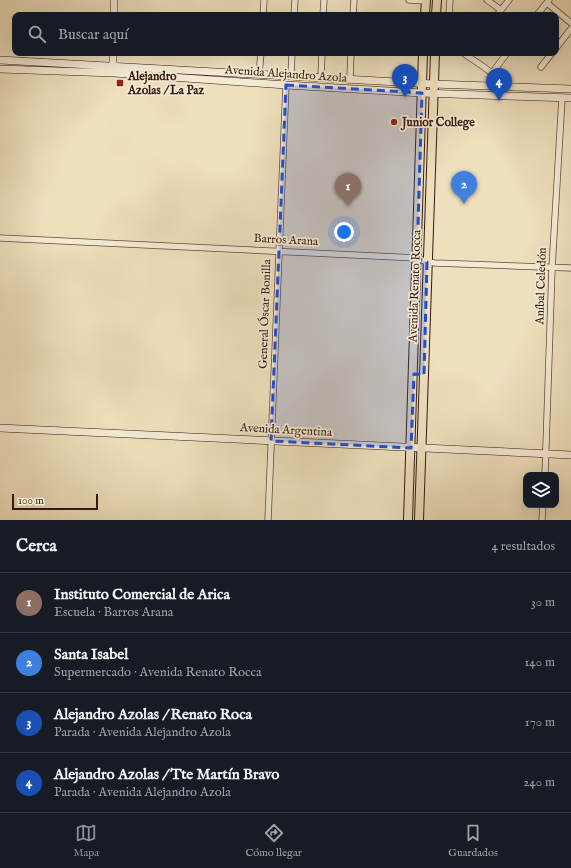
<!DOCTYPE html>
<html lang="es">
<head>
<meta charset="utf-8">
<style>
  :root { --surface:#171b24; --page:#242831; --text:#f1f3f6; --muted:#9ea1a6; --line:#363941; --accent:#8c9099 }
  body { margin:0; font-family:"IM FELL English",serif; background:var(--page); color:var(--text) }
  .controls { position:absolute; right:12px; bottom:12px; display:grid; overflow:hidden; border-radius:8px; box-shadow:0 4px 16px #0002 }
  .controls button { width:36px; height:36px; display:grid; place-items:center; padding:0; border:0; border-bottom:1px solid var(--line); background:var(--surface); color:var(--text); font:20px sans-serif }
  .scale { position:absolute; left:12px; bottom:10px; width:86px; box-sizing:border-box; padding-left:4px; border:2px solid #36190d; border-top:0; font-size:11px; line-height:14px; white-space:nowrap; color:#36190d; -webkit-text-stroke:3px #f4ead4; paint-order:stroke }
  .you { position:absolute; left:344px; top:232px; width:14px; height:14px; margin:-10px; border:3px solid #fff; border-radius:50%; background:#1a73e8; box-shadow:0 0 0 6px #1a73e833 }
  .badge { display:grid; place-items:center; width:26px; height:26px; border-radius:50%; background:var(--accent); color:#fff; font-size:13px; font-weight:700 }
  .pin { position:absolute; translate:-50% -33px; filter:drop-shadow(0 1px 2px #0008) }
  .pin::after { content:''; position:absolute; top:21px; width:14px; height:12px; background:inherit; clip-path:polygon(0 0,100% 0,50% 100%) }
  .list { margin:0; padding:0; list-style:none }
  h2 { display:flex; justify-content:space-between; align-items:center; height:52px; margin:0; padding:0 16px; font-size:17px }
  h2 small { font-size:13px; font-weight:400; color:var(--muted) }
  .list li { display:grid; grid-template-columns:26px 1fr auto; gap:12px; align-items:center; box-sizing:border-box; height:60px; padding:0 16px; border-top:1px solid var(--line) }
  .list b { display:block; font-size:15px; white-space:nowrap }
  .list p { margin:0; font-size:13px; white-space:nowrap; color:var(--muted) }
  .list em { font-size:13px; font-style:normal; color:var(--muted) }
  .icon { flex:none; width:22px; height:22px; fill:none; stroke:currentColor; stroke-width:2; stroke-linecap:round; stroke-linejoin:round }
  .map { position:relative; flex:none; width:571px; height:520px; overflow:hidden }
  .search { position:absolute; background:var(--surface); box-shadow:0 4px 16px #0002; left:12px; right:12px; top:12px; height:44px; display:flex; align-items:center; gap:10px; box-sizing:border-box; padding:0 14px; border-radius:8px; color:var(--muted); font-size:15px }
  .sheet { height:292px; background:var(--surface) }
  nav { display:flex; justify-content:space-around; align-items:center; box-sizing:border-box; height:56px; border-top:1px solid var(--line); background:var(--surface); font-size:11px; color:var(--muted) }
  nav a { display:grid; justify-items:center; gap:2px }
  nav .on { color:var(--accent) }
  .map>svg:first-child { display:block }
</style>
</head>
<body>
<div class="map">
<svg width="571" height="520" viewBox="0 0 571 520">
  <rect width="100%" height="100%" fill="#eedfbd"/>
  <filter id="stains"><feTurbulence type="fractalNoise" baseFrequency=".005" numOctaves="4"/><feColorMatrix values="0 0 0 0 .2 0 0 0 0 .09 0 0 0 0 .02 0 0 0 .5 -.17"/></filter>
  <radialGradient id="worn" r=".72"><stop offset=".6" stop-color="#630" stop-opacity="0"/><stop offset="1" stop-color="#630" stop-opacity=".3"/></radialGradient>
  <g fill="none" stroke-linecap="round" stroke-linejoin="round">
    <g stroke="#644a39" stroke-width="7">
      <path id="street" d="M 409,0 L 426,1
        M 487,0 L 501,10
        M 547,3 L 571,23
        M 263,15 L 264,0
        M 294,15 L 295,0
        M 323,15 L 324,0
        M 353,15 L 354,0
        M 449,15 L 450,0
        M 497,15 L 509,0
        M 537,15 L 549,0
        M 556,48 L 571,29
        M 463,53 C 477,63 494,71 502,86
        M 541,67 L 552,53
        M 492,73 L 507,53
        M 259,74 L 261,53
        M 291,76 L 292,53
        M 321,78 L 322,53
        M 350,79 L 351,53
        M 0,238 L 417,258 L 427,262 L 435,263 L 571,268
        M 545,475 L 552,268 L 562,98
        M 268,520 L 286,85
        M 542,520 L 543,505"/>
    </g>
    <g stroke="#36190d" stroke-width="8">
      <path id="secondary" d="M 114,15 L 114,0
        M 113,53 L 113,69
        M 0,60 L 433,84 L 571,89
        M 0,69 L 114,73 L 286,85 L 422,93 L 571,98
        M 0,428 L 571,455"/>
    </g>
    <g stroke="#36190d" stroke-width="10">
      <path id="primary" d="M 425,15 L 426,0
        M 436,15 L 437,0
        M 408,520 L 423,53
        M 419,520 L 435,53"/>
    </g>
    <use href="#street" stroke="#f4ead4" stroke-width="5.5"/>
    <use href="#secondary" stroke="#f4ead4" stroke-width="7"/>
    <use href="#primary" stroke="#eedfbd" stroke-width="8"/>
  </g>
  <path fill="#1d4ed8" fill-opacity="0.2" stroke="#1d4ed8" stroke-width="3" stroke-dasharray="8 5" stroke-linejoin="round" d="M 286,85 L 422,93 L 417,258 L 427,262 L 424,375 L 414,374 L 411,448 L 271,441 Z"/>
  <g fill="#8f2418" stroke="#f4ead4" stroke-width="1.5">
    <rect x="116" y="79" width="8" height="8" rx="2"/>
    <circle cx="394" cy="122" r="4"/>
  </g>
  <g text-anchor="middle" dominant-baseline="central" stroke-width="3.5" stroke-linejoin="round" paint-order="stroke">
    <g font-size="12" fill="#36190d" stroke="#f4ead4">
      <text transform="translate(286 74) rotate(4)">Avenida Alejandro Azola</text>
      <text transform="translate(286 240) rotate(3)">Barros Arana</text>
      <text transform="translate(415 286) rotate(-88)">Avenida Renato Rocca</text>
      <text transform="translate(541 286) rotate(-88)">Aníbal Celedón</text>
      <text transform="translate(265 314) rotate(-88)">General Óscar Bonilla</text>
      <text transform="translate(286 430) rotate(3)">Avenida Argentina</text>
    </g>
    <g font-size="12" font-weight="bold" fill="#36190d" stroke="#f4ead4" text-anchor="start">
      <text x="128" y="76">Alejandro<tspan x="128" dy="14">Azolas / La Paz</tspan></text>
      <text x="402" y="122">Junior College</text>
    </g>
  </g>
  <rect width="100%" height="100%" filter="url(#stains)"/>
  <rect width="100%" height="100%" fill="url(#worn)"/>
</svg>
<div class="controls">
<button><svg class="icon" aria-label="layers" viewBox="0 0 24 24"><path d="M12 4l9 5-9 5-9-5zM3 14l9 5 9-5"/></svg></button>
</div>
<div class="scale">100 m</div>
<div class="you"></div>
<div class="pin badge" style="left:348px;top:206px;background:#8d6e63">1</div>
<div class="pin badge" style="left:464px;top:204px;background:#3f7fe0">2</div>
<div class="pin badge" style="left:405px;top:97px;background:#1a4fb4">3</div>
<div class="pin badge" style="left:499px;top:101px;background:#1a4fb4">4</div>
<div class="search"><svg class="icon" aria-label="search" viewBox="0 0 24 24"><circle cx="10" cy="10" r="6"/><path d="M15 15l6 6"/></svg>Buscar aquí</div>
</div>
<section class="sheet">
<h2>Cerca<small>4 resultados</small></h2>
<ul class="list">
<li><span class="badge" style="background:#8d6e63">1</span><div><b>Instituto Comercial de Arica</b><p>Escuela · Barros Arana</p></div><em>30 m</em></li>
<li><span class="badge" style="background:#3f7fe0">2</span><div><b>Santa Isabel</b><p>Supermercado · Avenida Renato Rocca</p></div><em>140 m</em></li>
<li><span class="badge" style="background:#1a4fb4">3</span><div><b>Alejandro Azolas / Renato Roca</b><p>Parada · Avenida Alejandro Azola</p></div><em>170 m</em></li>
<li><span class="badge" style="background:#1a4fb4">4</span><div><b>Alejandro Azolas / Tte Martín Bravo</b><p>Parada · Avenida Alejandro Azola</p></div><em>240 m</em></li>
</ul>
</section>
<nav>
<a class="on"><svg class="icon" aria-label="map" viewBox="0 0 24 24"><path d="M3 6l6-2 6 2 6-2v14l-6 2-6-2-6 2zM9 4v14M15 6v14"/></svg>Mapa</a>
<a><svg class="icon" aria-label="directions" viewBox="0 0 24 24"><path d="M12 3l9 9-9 9-9-9zM9 14v-3h6M13 9l2 2-2 2"/></svg>Cómo llegar</a>
<a><svg class="icon" aria-label="saved" viewBox="0 0 24 24"><path d="M7 4h10v16l-5-4-5 4z"/></svg>Guardados</a>
</nav>
</body>
</html>
